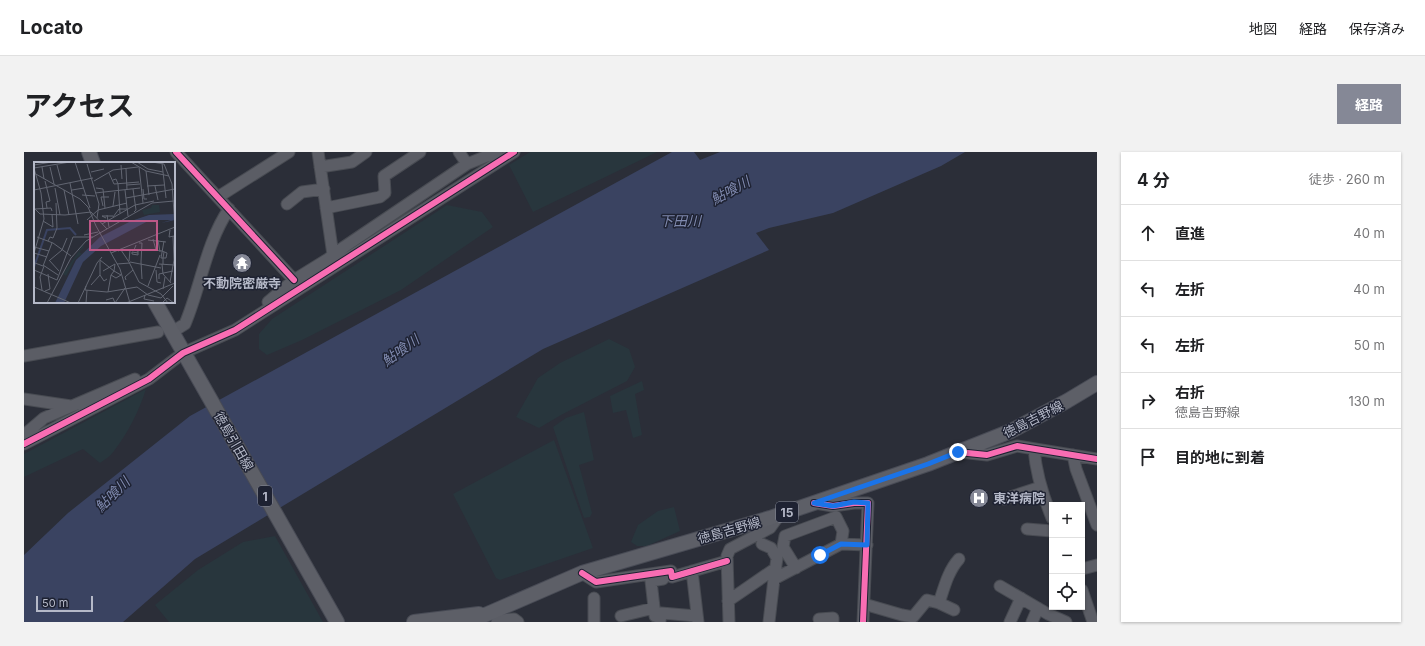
<!DOCTYPE html>
<html lang="ja">
<head>
<meta charset="utf-8">
<style>
  :root { --surface:#fff; --page:#f2f2f2; --text:#202124; --muted:#757577; --line:#e0e0e0; --accent:#858896 }
  body { margin:0; font-family:Inter,"Noto Sans JP",sans-serif; background:var(--page); color:var(--text) }
  .controls { position:absolute; right:12px; bottom:12px; display:grid; overflow:hidden; border-radius:0px; box-shadow:0 1px 3px #0004 }
  .controls button { width:36px; height:36px; display:grid; place-items:center; padding:0; border:0; border-bottom:1px solid var(--line); background:var(--surface); color:var(--text); font:20px sans-serif }
  .scale { position:absolute; left:12px; bottom:10px; width:57px; box-sizing:border-box; padding-left:4px; border:2px solid #b5b9c8; border-top:0; font-size:11px; line-height:14px; white-space:nowrap; color:#b5b9c8; -webkit-text-stroke:3px #1e2232; paint-order:stroke }
  .stop { position:absolute; width:12px; height:12px; margin:-9px; border:3px solid #1a73e8; border-radius:50%; background:#fff }
  .stop.end { background:#1a73e8; border-color:#fff; box-shadow:0 1px 4px #0008 }
  .list { margin:0; padding:0; list-style:none }
  h2 { display:flex; justify-content:space-between; align-items:center; height:52px; margin:0; padding:0 16px; font-size:17px }
  h2 small { font-size:13px; font-weight:400; color:var(--muted) }
  .list li { display:grid; grid-template-columns:26px 1fr auto; gap:12px; align-items:center; box-sizing:border-box; height:56px; padding:0 16px; border-top:1px solid var(--line) }
  .list b { display:block; font-size:15px; white-space:nowrap }
  .list p { margin:0; font-size:13px; white-space:nowrap; color:var(--muted) }
  .list em { font-size:13px; font-style:normal; color:var(--muted) }
  .icon { flex:none; width:22px; height:22px; fill:none; stroke:currentColor; stroke-width:2; stroke-linecap:round; stroke-linejoin:round }
  .map { position:relative; flex:none; width:1073px; height:470px; overflow:hidden; border-radius:0px }
  header { display:flex; align-items:center; gap:24px; box-sizing:border-box; height:56px; padding:0 20px; background:var(--surface); border-bottom:1px solid var(--line) }
  header strong { font-size:19px }
  nav { display:flex; gap:22px; margin-inline-start:auto; font-size:14px }
  .intro { display:flex; align-items:center; justify-content:space-between; box-sizing:border-box; height:96px; padding:0 24px }
  h1 { margin:0; font-size:28px }
  .button { padding:10px 18px; border-radius:0px; background:var(--accent); color:#fff; font-size:14px; font-weight:700 }
  main { display:flex; gap:24px; padding:0 24px }
  aside { flex:1; background:var(--surface); border-radius:0px; box-shadow:0 1px 3px #0004 }
  .map>svg:first-child { display:block }
</style>
</head>
<body>
<header>
<strong>Locato</strong>
<nav><a>地図</a><a>経路</a><a>保存済み</a></nav>
</header>
<div class="intro"><h1>アクセス</h1><a class="button">経路</a></div>
<main>
<div class="map">
<svg width="1073" height="470" viewBox="0 0 1073 470">
  <rect width="100%" height="100%" fill="#2b2e38"/>
  <path fill="#28363d" d="M 506,0 L 633,0 L 509,60 L 485,13 Z
    M 423,53 L 458,60 L 469,75 L 377,138 L 278,188 L 243,203 L 235,197 L 235,182 L 248,167 Z
    M 585,187 L 605,197 L 611,215 L 603,229 L 537,263 L 515,276 L 492,265 L 514,226 L 536,211 Z
    M 618,229 L 620,238 L 611,242 L 618,283 L 609,286 L 602,258 L 589,261 L 586,244 Z
    M 122,237 C 115,259 104,281 90,299 C 87,304 80,308 76,311 L 59,297 L 0,325 L 0,302 Z
    M 560,260 L 570,308 L 555,313 L 568,361 L 566,365 L 560,366 L 529,275 L 542,266 Z
    M 530,288 L 569,396 L 476,428 L 472,426 L 429,342 Z
    M 650,355 L 656,379 L 623,394 L 613,394 L 607,390 L 614,373 L 634,359 Z
    M 251,384 L 299,470 L 145,470 L 131,453 L 174,418 L 219,390 Z"/>
  <path fill="#3a4361" d="M 648,0 L 670,0 L 676,8 L 696,0 L 941,0 L 917,14 L 809,61 L 745,76 L 732,81 L 745,98 L 519,197 L 171,407 L 99,470 L 0,470 L 0,403 L 44,361 L 166,264 Z"/>
  <g fill="none" stroke-linecap="round" stroke-linejoin="round">
    <g stroke="#484b52" stroke-width="13">
      <path id="minor" d="M 152,0 L 270,128
        M 294,0 L 309,103
        M 435,0 L 443,12
        M 296,15 L 328,10 L 342,0
        M 194,45 L 265,0
        M 263,52 L 278,40 L 300,37
        M 302,56 L 356,45 L 361,41 L 360,24 L 396,0
        M 244,150 L 270,128 L 304,107 L 320,95 L 443,12 L 473,0
        M 153,177 L 161,172 C 177,134 182,91 205,57
        M 0,204 L 134,180
        M 0,247 L 47,254
        M 0,283 L 20,266 L 111,227
        M 0,292 L 125,227 L 159,201 L 211,178 L 490,0
        M 1010,297 C 1012,321 1019,344 1028,366
        M 936,300 L 963,303 L 993,294 L 1073,307
        M 1049,303 L 1052,317 L 1073,373
        M 980,347 L 1017,335
        M 791,351 L 809,354 L 830,351 L 844,351 L 839,470
        M 1003,377 L 1028,379
        M 738,392 L 747,396 L 753,406 L 750,427 L 817,392 L 843,393
        M 772,416 L 759,395 L 761,384 L 812,365 L 819,379 L 817,392
        M 1058,417 L 1073,413
        M 668,419 L 674,470
        M 558,421 L 572,430 L 647,419 L 648,425 L 703,409
        M 976,434 L 1024,462 L 1042,470
        M 1058,438 L 1069,470
        M 704,449 L 752,416
        M 915,451 C 920,436 924,419 935,407
        M 840,452 L 878,463 L 889,465 L 903,448 L 915,451 L 930,458
        M 597,464 L 630,456
        M 637,465 L 631,464 L 627,429 L 639,427
        M 795,467 L 809,466 L 809,470
        M 636,469 L 637,461 L 672,464
        M 473,470 L 477,468 L 490,467 L 494,470
        M 570,470 L 570,446
        M 705,470 L 703,404 L 706,397 L 746,376 L 756,362
        M 745,470 L 750,427
        M 986,470 L 997,446
        M 1008,470 L 1014,456"/>
    </g>
    <g stroke="#484b55" stroke-width="16">
      <path id="major" d="M 65,0 L 69,11
        M 131,150 L 313,470
        M 390,470 L 455,462
        M 445,470 L 558,421 L 746,366 L 904,312 L 987,279 L 1043,249 L 1073,231"/>
    </g>
    <use href="#minor" stroke="#5b5d65" stroke-width="11"/>
    <use href="#major" stroke="#5d5f67" stroke-width="14"/>
    <g stroke="#1e2232" stroke-width="8">
      <path id="cycleway" d="M 152,0 L 270,128
        M 0,292 L 125,227 L 159,201 L 211,178 L 490,0
        M 934,300 L 963,303 L 993,294 L 1073,307
        M 790,351 L 809,354 L 830,351 L 844,351 L 839,470
        M 558,421 L 572,430 L 647,419 L 648,425 L 703,409"/>
    </g>
    <use href="#cycleway" stroke="#f96db3" stroke-width="6"/>
  </g>
  <g fill="none" stroke-linecap="round" stroke-linejoin="round">
    <path stroke="#1a73e8" stroke-width="5" d="M 796,403 L 817,392 L 843,393 L 844,351 L 830,350 L 809,354 L 790,351 L 904,312 L 934,300"/>
  </g>
  <defs>
    <g id="temple-disc" transform="scale(1)"><circle r="9.5" fill="#858896" stroke="#1e2232"/><path d="M0-6L5-2H3V0L6.5 2.5H4V6H1.5V3h-3V6H-4V2.5H-6.5L-3 0V-2H-5Z" fill="#fff"/></g>
    <g id="hospital-disc" transform="scale(1)"><circle r="9.5" fill="#858896" stroke="#1e2232"/><path d="M-5-5h3v3.5h4V-5h3V5h-3V1.5h-4V5h-3Z" fill="#fff"/></g>
  </defs>
  <g fill-rule="evenodd">
    <use href="#temple-disc" x="218" y="111"/>
    <use href="#hospital-disc" x="955" y="346"/>
  </g>
  <g text-anchor="middle" dominant-baseline="central" stroke-width="3" stroke-linejoin="round" paint-order="stroke">
    <g fill="#1e2232" stroke="#888c9b" stroke-width="1">
      <rect x="234" y="334" width="14" height="20" rx="3"/>
      <rect x="752" y="350" width="22" height="20" rx="3"/>
    </g>
    <g font-size="12" font-weight="bold" fill="#b5b9c8">
      <text x="241" y="344">1</text>
      <text x="763" y="360">15</text>
    </g>
    <g font-size="13" font-weight="bold" fill="#b5b9c8" stroke="#1e2232">
      <text x="218" y="131">不動院密厳寺</text>
      <text x="969" y="346" text-anchor="start">東洋病院</text>
    </g>
    <g font-size="13" fill="#b5b9c8" stroke="#1e2232">
      <text transform="translate(1009 267) rotate(-27)">徳島吉野線</text>
      <text transform="translate(210 289) rotate(60)">徳島引田線</text>
      <text transform="translate(705 378) rotate(-16)">徳島吉野線</text>
    </g>
    <g font-size="14" font-style="italic" fill="#7f89ae" stroke="#1e2232">
      <text transform="translate(706 38) rotate(-29)">鮎喰川</text>
      <text x="656" y="68">下田川</text>
      <text transform="translate(376 198) rotate(-36)">鮎喰川</text>
      <text transform="translate(88 342) rotate(-45)">鮎喰川</text>
    </g>
  </g>
  <g transform="translate(10 10)">
    <rect width="141" height="141" fill="#2b2e38"/>
    <path d="M 118,43 L 125,43 L 126,50 L 110,53 L 108,48 L 117,46 ZM 49,83 L 50,85 L 45,90 L 48,92 L 41,97 L 32,114 L 29,112 Z" fill="#28363d"/>
    <path d="M 141,52 L 141,58 L 127,61 L 137,58 L 116,58 L 67,84 L 49,100 L 30,141 L 21,141 L 42,98 L 66,75 L 97,59 L 115,53 Z" fill="#3a4361"/>
    <path fill="none" stroke="#3a4361" stroke-width="2" d="M 0,105 L 13,68 L 36,66 L 42,73"/>
    <path fill="none" stroke="#626672" stroke-width="1" d="M 41,0 L 56,46M 46,0 L 59,0M 97,0 L 112,9 L 135,14M 103,0 L 114,7 L 129,10M 118,0 L 130,2 L 138,22 L 141,65M 128,1 L 132,36M 53,2 L 65,42 L 63,56M 0,3 L 18,0M 23,3 L 27,18M 87,3 L 88,17M 8,5 L 10,17M 16,5 L 20,22M 105,5 L 109,41M 92,7 L 93,28M 112,9 L 115,33M 57,10 L 70,7M 0,11 L 46,37 L 54,45 L 62,64 L 86,107 L 96,141M 75,11 L 80,22 L 93,21M 79,18 L 82,17 L 84,22 L 86,51M 11,19 L 16,39 L 12,40 L 13,46M 60,19 L 79,8 L 104,5M 36,21 L 44,62M 93,21 L 105,20M 93,23 L 106,22M 113,24 L 130,23M 121,24 L 124,38M 21,26 L 26,53M 62,26 L 69,27 L 71,46M 99,27 L 102,48 L 100,50M 109,27 L 110,37 L 113,37M 0,28 L 59,16M 30,28 L 35,53M 38,28 L 50,26M 91,28 L 94,54M 61,31 L 106,26M 48,33 L 61,34M 92,36 L 141,27M 69,44 L 67,35 L 75,35M 79,44 L 81,30M 0,46 L 6,52 L 31,53 L 57,50 L 73,67M 1,47 L 17,46 L 18,49M 73,53 L 75,65M 79,55 L 85,47 L 93,47M 72,56 L 68,54 L 79,54M 53,58 L 64,48 L 93,41M 9,59 L 19,65 L 18,52M 68,62 L 101,43 L 120,39M 136,68 L 135,75 L 140,74M 50,73 L 64,70M 3,75 L 19,81 L 37,94M 119,77 L 122,88 L 128,89M 114,78 L 132,80M 124,78 L 126,90M 14,79 L 16,75 L 19,76 L 23,66 L 22,41M 105,81 L 108,81 L 107,100M 102,83 L 100,88 L 104,89 L 104,93 L 98,92 L 98,90 L 104,91M 0,85 L 15,89M 84,89 L 87,88 L 95,100 L 105,120 L 127,132 L 134,141M 128,89 L 133,91 L 132,96 L 129,96 L 130,90M 0,91 L 10,57 L 7,31 L 0,6 L 36,0M 0,91 L 13,95M 77,91 L 141,65M 15,98 L 25,109M 16,98 L 28,88 L 33,76M 66,98 L 80,109 L 77,113 L 82,116 L 87,113 L 80,109 L 81,102M 66,99 L 66,113M 95,99 L 96,88 L 98,88M 96,100 L 127,106M 107,100 L 108,117M 1,101 L 9,104 L 18,81M 83,102 L 96,101M 125,102 L 140,103M 128,102 L 129,112 L 137,121M 129,102 L 129,96 L 127,96 L 130,79M 9,103 L 24,113M 0,108 L 23,118M 122,108 L 123,120 L 127,121M 69,109 L 81,102M 125,117 L 125,112 L 139,109M 23,118 L 39,75 L 59,75M 92,118 L 91,115 L 99,108M 136,120 L 140,98 L 139,74M 57,123 L 66,113 L 70,119 L 73,117M 52,124 L 51,128 L 73,130 L 103,125 L 114,133 L 127,136 L 139,124M 114,124 L 126,93M 0,125 L 37,141M 129,127 L 131,115M 8,128 L 6,115 L 10,104M 11,129 L 16,127 L 14,112M 74,130 L 77,113M 111,133 L 110,137 L 120,139M 72,138 L 79,136 L 81,141M 13,141 L 37,96 L 52,79 L 118,41 L 140,39M 44,141 L 63,101 L 68,95M 52,141 L 53,128M 81,141 L 91,126M 92,141 L 141,121M 128,141 L 133,136 L 140,141"/>
    <path fill="#bd5887" fill-opacity="0.15" stroke="#bd5887" stroke-width="2" d="M 56,59 L 123,59 L 123,88 L 56,88 Z"/>
    <rect width="141" height="141" fill="none" stroke="#b5b9c8" stroke-width="2"/>
  </g>
</svg>
<div class="controls">
<button>+</button>
<button>−</button>
<button><svg class="icon" aria-label="locate" viewBox="0 0 24 24"><circle cx="12" cy="12" r="6"/><path d="M12 2v4M12 18v4M2 12h4M18 12h4"/></svg></button>
</div>
<div class="scale">50 m</div>
<div class="stop" style="left:796px;top:403px"></div>
<div class="stop end" style="left:934px;top:300px"></div>
</div>
<aside>
<h2>4 分<small>徒歩 · 260 m</small></h2>
<ul class="list">
<li><svg class="icon" aria-label="ahead" viewBox="0 0 24 24"><path d="M12 20V5M6 11l6-6 6 6"/></svg><div><b>直進</b></div><em>40 m</em></li>
<li><svg class="icon" aria-label="left" viewBox="0 0 24 24"><path d="M17 20v-9H6M10 6l-5 5 5 5"/></svg><div><b>左折</b></div><em>40 m</em></li>
<li><svg class="icon" aria-label="left" viewBox="0 0 24 24"><path d="M17 20v-9H6M10 6l-5 5 5 5"/></svg><div><b>左折</b></div><em>50 m</em></li>
<li><svg class="icon" aria-label="right" viewBox="0 0 24 24"><path d="M7 20v-9h11M14 6l5 5-5 5"/></svg><div><b>右折</b><p>徳島吉野線</p></div><em>130 m</em></li>
<li><svg class="icon" aria-label="arrive" viewBox="0 0 24 24"><path d="M6 21V4h12l-3 4 3 4H6"/></svg><div><b>目的地に到着</b></div></li>
</ul>
</aside>
</main>
</body>
</html>
